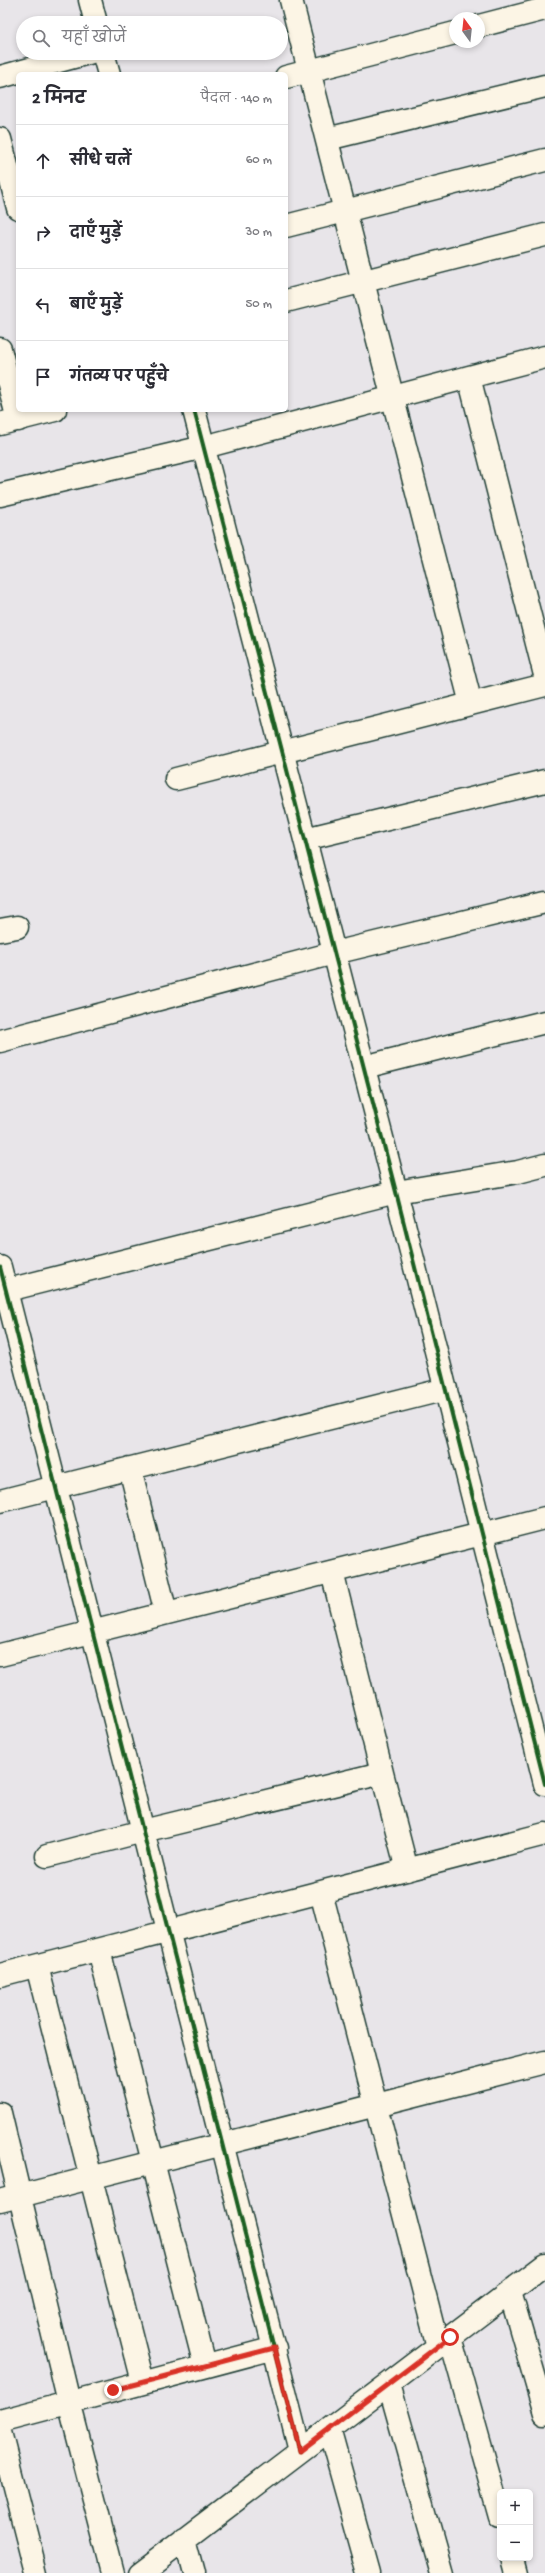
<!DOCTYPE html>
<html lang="hi">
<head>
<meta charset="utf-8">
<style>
  :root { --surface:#fff; --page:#f2f2f3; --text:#2b2b33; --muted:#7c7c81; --line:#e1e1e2 }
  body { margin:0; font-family:"Gochi Hand","Playpen Sans Deva",sans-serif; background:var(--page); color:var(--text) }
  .controls { position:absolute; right:12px; bottom:12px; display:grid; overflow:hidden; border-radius:6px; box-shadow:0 2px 6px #0003 }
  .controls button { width:36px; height:36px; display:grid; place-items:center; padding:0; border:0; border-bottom:1px solid var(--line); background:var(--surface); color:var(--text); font:20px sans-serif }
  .compass { position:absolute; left:449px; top:12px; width:36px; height:36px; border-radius:50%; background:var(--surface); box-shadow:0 2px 6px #0003; rotate:345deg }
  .stop { position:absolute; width:12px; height:12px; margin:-9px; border:3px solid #d93025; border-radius:50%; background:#fff }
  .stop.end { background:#d93025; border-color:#fff; box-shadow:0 1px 4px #0008 }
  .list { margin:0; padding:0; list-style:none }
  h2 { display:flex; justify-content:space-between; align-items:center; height:52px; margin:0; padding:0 16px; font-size:17px }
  h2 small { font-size:13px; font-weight:400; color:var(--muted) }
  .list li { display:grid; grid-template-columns:26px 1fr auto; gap:12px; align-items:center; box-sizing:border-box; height:72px; padding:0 16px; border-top:1px solid var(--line) }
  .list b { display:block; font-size:15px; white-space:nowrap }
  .list em { font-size:13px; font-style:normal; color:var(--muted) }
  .icon { flex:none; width:22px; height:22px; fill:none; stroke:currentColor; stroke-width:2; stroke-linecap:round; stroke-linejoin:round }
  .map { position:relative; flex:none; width:545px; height:2573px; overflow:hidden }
  .search { position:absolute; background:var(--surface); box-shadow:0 2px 6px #0003; left:16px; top:16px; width:272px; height:44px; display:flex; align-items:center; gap:10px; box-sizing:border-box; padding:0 14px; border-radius:22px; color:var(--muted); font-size:15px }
  .panel { position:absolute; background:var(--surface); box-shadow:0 2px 6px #0003; left:16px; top:72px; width:272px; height:340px; border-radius:6px }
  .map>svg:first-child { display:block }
</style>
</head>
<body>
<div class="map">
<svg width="545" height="2573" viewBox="0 0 545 2573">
  <rect width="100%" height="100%" fill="#e8e5e9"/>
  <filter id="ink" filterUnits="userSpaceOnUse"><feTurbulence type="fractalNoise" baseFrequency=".025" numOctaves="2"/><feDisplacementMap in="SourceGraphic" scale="8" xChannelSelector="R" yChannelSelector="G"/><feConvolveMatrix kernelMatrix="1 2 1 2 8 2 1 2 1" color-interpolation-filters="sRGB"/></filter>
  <g filter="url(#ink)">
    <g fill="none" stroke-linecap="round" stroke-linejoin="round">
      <g stroke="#1f3d34" stroke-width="25">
        <path id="minor" d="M 90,0 L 96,23
          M 291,0 L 471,704
          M 479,26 L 545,9
          M 103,53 L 109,74
          M 0,77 L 89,53
          M 286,77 L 455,33
          M 0,139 L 18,208
          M 327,139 L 545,86
          M 286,226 L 545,160
          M 286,301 L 545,235
          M 0,349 L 18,420
          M 469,377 L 545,675
          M 194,410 L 396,1192 L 545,1784
          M 0,424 L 55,410
          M 0,495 L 204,447 L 545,357
          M 176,779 L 545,685
          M 305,839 L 545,781
          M 0,930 L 17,927
          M 0,1041 L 334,953 L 545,902
          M 364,1067 L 545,1022
          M 0,1267 L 300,2451
          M 0,1292 L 396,1192 L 518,1172 L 545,1165
          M 130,1468 L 166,1613
          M 0,1501 L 446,1389
          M 0,1655 L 545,1518
          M 382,1773 L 407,1870
          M 47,1856 L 143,1831 L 382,1773 L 332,1572
          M 321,1892 L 438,2347
          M 99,1950 L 205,2366
          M 37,1966 L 143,2382
          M 0,1975 L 545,1834
          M 0,2113 L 69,2402 L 113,2573
          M 0,2201 L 545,2062
          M 510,2292 L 545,2413
          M 450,2337 L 500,2516
          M 389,2384 L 442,2573
          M 0,2421 L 275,2348
          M 329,2429 L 369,2573
          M 0,2432 L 36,2573
          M 184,2539 L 193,2573
          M 512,2558 L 516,2573
          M 140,2573 L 545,2265"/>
      </g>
      <use href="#minor" stroke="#fcf5e5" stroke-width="22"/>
      <g stroke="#fcf5e5" stroke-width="6">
        <path id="cycleway" d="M 194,410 L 396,1192 L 545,1784
          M 0,1267 L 300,2451"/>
      </g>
      <use href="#cycleway" stroke="#1b5e20" stroke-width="4"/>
    </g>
  </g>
  <g fill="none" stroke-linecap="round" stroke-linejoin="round" filter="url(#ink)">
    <path stroke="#d93025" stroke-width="5" d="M 113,2390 L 274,2348 L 300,2451 L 450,2337"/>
  </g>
</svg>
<div class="controls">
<button>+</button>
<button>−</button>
</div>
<svg class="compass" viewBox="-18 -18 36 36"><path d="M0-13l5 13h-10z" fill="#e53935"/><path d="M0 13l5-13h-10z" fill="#7c7c81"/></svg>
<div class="stop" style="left:450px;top:2337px"></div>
<div class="stop end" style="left:113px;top:2390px"></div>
<div class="search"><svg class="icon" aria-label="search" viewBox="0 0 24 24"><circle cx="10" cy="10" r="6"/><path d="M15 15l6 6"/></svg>यहाँ खोजें</div>
<section class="panel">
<h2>2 मिनट<small>पैदल · 140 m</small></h2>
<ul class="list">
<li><svg class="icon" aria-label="ahead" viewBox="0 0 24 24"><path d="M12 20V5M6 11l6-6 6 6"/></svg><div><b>सीधे चलें</b></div><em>60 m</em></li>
<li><svg class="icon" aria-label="right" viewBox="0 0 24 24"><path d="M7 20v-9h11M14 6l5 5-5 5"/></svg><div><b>दाएँ मुड़ें</b></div><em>30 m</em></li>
<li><svg class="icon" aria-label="left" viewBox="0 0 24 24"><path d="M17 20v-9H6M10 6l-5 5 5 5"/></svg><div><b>बाएँ मुड़ें</b></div><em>50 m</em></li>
<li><svg class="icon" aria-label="arrive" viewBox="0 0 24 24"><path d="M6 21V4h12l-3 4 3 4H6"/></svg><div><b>गंतव्य पर पहुँचे</b></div></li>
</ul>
</section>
</div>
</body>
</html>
